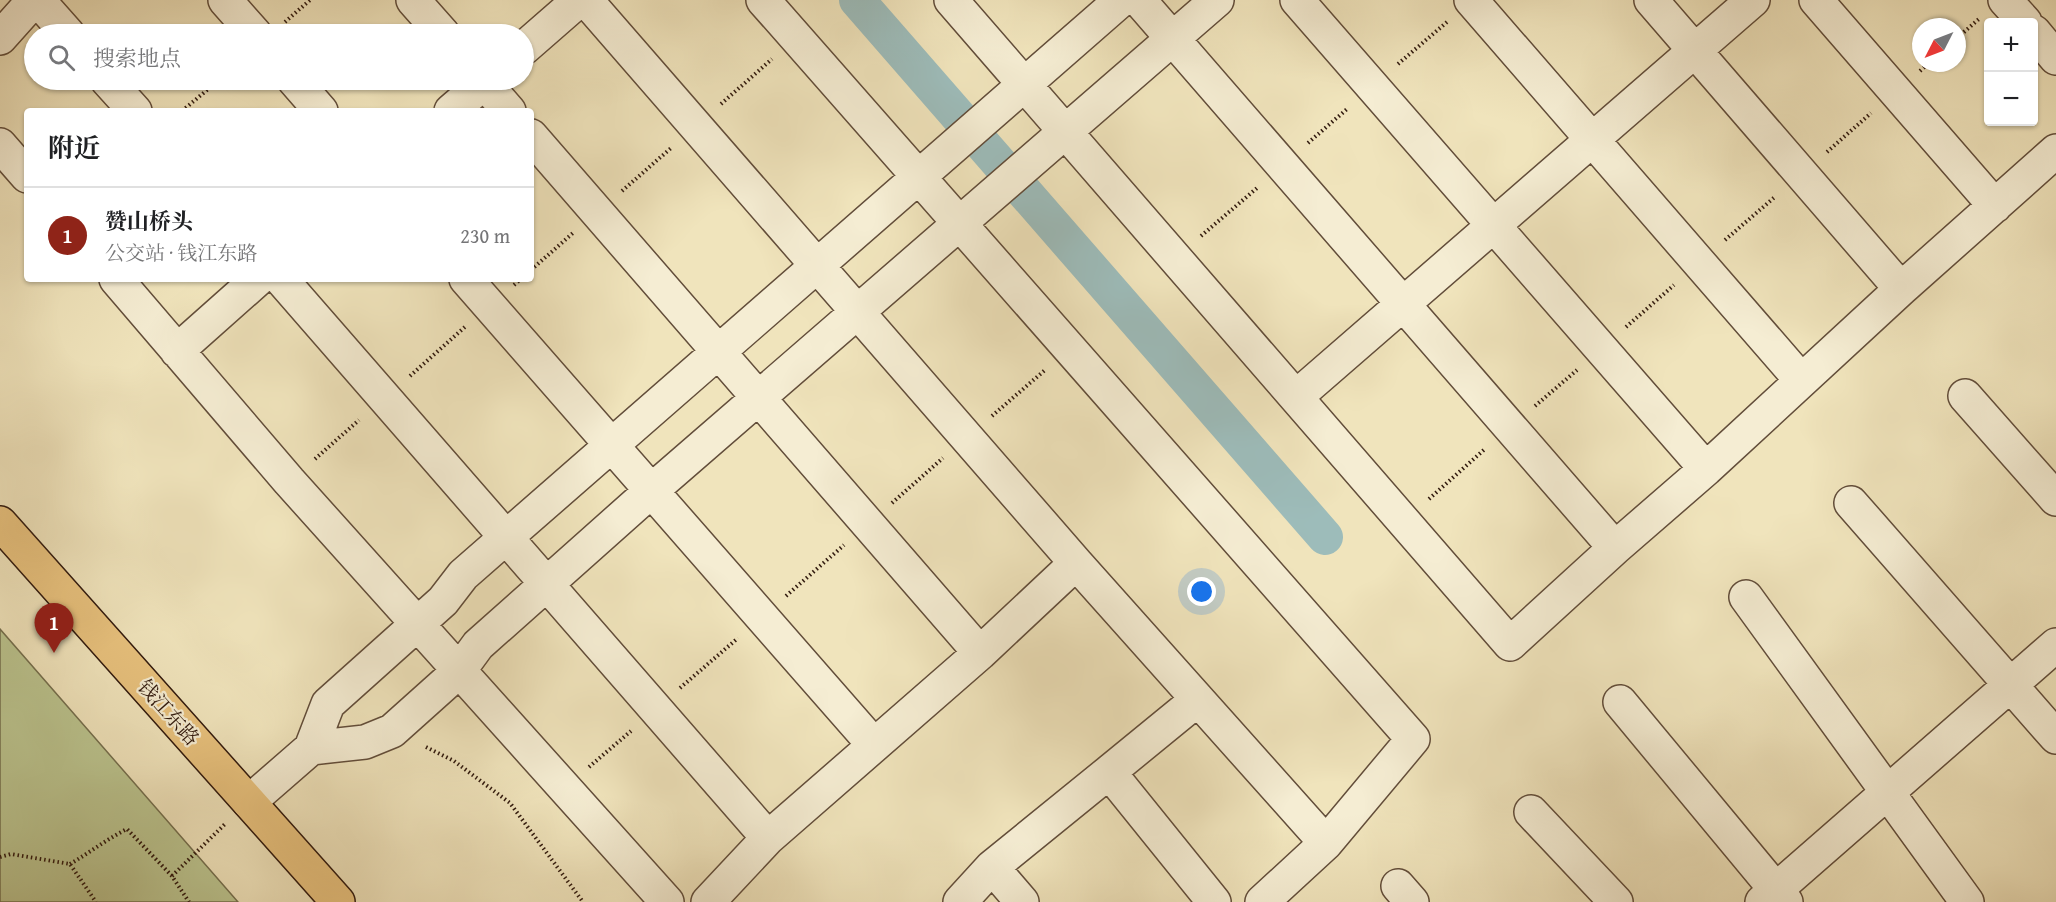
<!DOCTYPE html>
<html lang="zh">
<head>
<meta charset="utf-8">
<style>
  :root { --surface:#fff; --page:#f2f2f2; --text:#202124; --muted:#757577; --line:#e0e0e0; --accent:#8f2418 }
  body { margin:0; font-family:"Gentium Book Plus","Noto Serif SC",serif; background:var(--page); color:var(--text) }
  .controls { position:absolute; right:18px; top:18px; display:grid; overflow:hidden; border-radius:6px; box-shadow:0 2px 4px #0004 }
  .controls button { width:54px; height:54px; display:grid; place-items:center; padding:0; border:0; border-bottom:2px solid var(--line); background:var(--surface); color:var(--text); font:30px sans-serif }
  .compass { position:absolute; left:1912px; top:18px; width:54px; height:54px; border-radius:50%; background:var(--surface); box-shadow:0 2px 4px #0004; rotate:228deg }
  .you { position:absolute; left:1202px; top:592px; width:21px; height:21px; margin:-15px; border:4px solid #fff; border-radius:50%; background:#1a73e8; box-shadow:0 0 0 9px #1a73e833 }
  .badge { display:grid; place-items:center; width:39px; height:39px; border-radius:50%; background:var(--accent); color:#fff; font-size:20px; font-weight:700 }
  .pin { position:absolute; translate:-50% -50px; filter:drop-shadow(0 2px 3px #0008) }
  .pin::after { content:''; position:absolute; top:32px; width:21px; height:18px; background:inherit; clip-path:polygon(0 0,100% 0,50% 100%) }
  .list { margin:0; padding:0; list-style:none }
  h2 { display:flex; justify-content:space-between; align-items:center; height:78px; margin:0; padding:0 24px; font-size:26px }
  h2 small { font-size:20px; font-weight:400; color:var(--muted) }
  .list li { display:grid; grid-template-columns:39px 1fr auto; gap:18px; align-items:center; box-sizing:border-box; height:96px; padding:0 24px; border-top:2px solid var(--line) }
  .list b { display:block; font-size:22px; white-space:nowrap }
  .list p { margin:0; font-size:20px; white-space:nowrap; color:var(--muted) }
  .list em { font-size:20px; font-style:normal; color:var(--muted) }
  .icon { flex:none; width:33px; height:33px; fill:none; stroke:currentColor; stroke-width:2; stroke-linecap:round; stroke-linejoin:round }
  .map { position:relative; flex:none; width:2056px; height:902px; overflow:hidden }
  .search { position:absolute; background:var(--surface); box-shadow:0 2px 4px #0004; left:24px; top:24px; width:510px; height:66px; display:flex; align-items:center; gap:15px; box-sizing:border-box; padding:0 21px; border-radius:33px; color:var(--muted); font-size:22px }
  .panel { position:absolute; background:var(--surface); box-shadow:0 2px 4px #0004; left:24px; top:108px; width:510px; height:174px; border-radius:6px }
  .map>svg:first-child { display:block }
</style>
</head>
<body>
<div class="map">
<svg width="2056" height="902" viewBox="0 0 2056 902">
  <rect width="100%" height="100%" fill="#f0e4bc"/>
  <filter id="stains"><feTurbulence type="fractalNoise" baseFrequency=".00333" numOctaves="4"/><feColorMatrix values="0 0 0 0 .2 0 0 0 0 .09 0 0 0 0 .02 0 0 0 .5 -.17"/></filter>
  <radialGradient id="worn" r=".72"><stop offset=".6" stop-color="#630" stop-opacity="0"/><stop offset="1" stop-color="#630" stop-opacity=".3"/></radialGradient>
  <path fill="#bbc48f" stroke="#76704f" stroke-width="1.5" d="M 0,629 L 238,902 L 0,902 Z"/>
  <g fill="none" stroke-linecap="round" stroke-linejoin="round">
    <path stroke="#9dbcba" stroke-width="36" d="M 857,0 L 1325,537"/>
    <g stroke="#624d3a" stroke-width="36">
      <path id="minor" d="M 38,0 L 68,34
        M 225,0 L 255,34
        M 413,0 L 443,34
        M 586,0 L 1076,563 L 1326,843 L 1262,902
        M 763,0 L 1413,739 L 1326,843
        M 951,0 L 1510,644 L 1615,548 L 1706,469 L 1901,289 L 2056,151
        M 1139,0 L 1615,548
        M 1297,0 L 1706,469
        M 1471,0 L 1801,380
        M 1651,0 L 1901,289
        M 1816,0 L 1995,206
        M 2005,0 L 2025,22
        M 2034,32 L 2056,58
        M 0,38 L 34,0
        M 524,48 L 579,0
        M 107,80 L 135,111
        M 294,80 L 321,111
        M 482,80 L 509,111
        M 451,111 L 487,80
        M 531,136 L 980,653
        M 0,145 L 27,176
        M 116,279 L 289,481 L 667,902
        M 281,279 L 768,838
        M 466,279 L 874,745
        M 177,351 L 258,279
        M 1965,396 L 2056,499
        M 1296,397 L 1753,0
        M 1851,503 L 2056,737
        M 1746,597 L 1967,902
        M 1620,702 L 1786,902
        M 311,748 L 328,704 L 443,601 L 463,575 L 1121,0
        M 1109,772 L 1197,700
        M 249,802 L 311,748 L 365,742 L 392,731 L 459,671 L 478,645 L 651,491 L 1217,0
        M 1531,812 L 1616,902
        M 992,867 L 1022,902
        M 1398,886 L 1412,902
        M 708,902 L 768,838 L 980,653 L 1076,563
        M 960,902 L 992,867 L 1109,772 L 1214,902
        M 1762,902 L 2056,645"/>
    </g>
    <g stroke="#321b0f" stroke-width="36">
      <path id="major" d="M 0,523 L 338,902"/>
    </g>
    <path stroke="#321b0f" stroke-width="4" stroke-dasharray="1.5 3" stroke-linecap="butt" d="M 285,22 L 310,0
      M 1957,38 L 1979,19
      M 1398,64 L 1447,22
      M 1920,71 L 1929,63
      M 721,104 L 772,59
      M 182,111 L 219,80
      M 1308,143 L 1347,109
      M 1827,152 L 1871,113
      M 622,191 L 671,148
      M 1201,236 L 1257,188
      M 1725,240 L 1776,196
      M 531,270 L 573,233
      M 514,285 L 521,279
      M 1626,327 L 1674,285
      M 410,376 L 465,327
      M 1535,406 L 1577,370
      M 992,416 L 1045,370
      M 315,459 L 359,420
      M 1429,499 L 1486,448
      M 892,503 L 943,458
      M 786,596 L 844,545
      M 680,688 L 738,638
      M 426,747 L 454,761 L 510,803 L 583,902
      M 589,767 L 631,731
      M 0,857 L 11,854 L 70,864 L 96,902
      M 70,864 C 89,853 107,839 127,829 L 172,876 L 189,902
      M 172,876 L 225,824"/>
    <use href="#minor" stroke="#f5edd3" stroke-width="33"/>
    <use href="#major" stroke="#e8c27e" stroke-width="33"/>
  </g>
  <g text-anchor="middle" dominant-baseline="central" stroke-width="4.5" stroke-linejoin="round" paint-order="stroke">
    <g font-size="20" fill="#321b0f" stroke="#f5edd3">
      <text transform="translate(169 712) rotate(48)">钱江东路</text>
    </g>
  </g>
  <rect width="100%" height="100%" filter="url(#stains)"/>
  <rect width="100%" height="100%" fill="url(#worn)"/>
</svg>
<div class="controls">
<button>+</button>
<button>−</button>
</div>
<svg class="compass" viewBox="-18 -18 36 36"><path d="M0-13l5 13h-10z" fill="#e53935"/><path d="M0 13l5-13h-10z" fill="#757577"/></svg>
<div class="you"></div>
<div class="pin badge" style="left:54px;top:653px">1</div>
<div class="search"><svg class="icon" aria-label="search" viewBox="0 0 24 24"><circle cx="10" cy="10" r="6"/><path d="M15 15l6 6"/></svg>搜索地点</div>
<section class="panel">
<h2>附近<small></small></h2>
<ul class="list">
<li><span class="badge">1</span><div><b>赞山桥头</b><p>公交站 · 钱江东路</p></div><em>230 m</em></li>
</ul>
</section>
</div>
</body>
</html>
